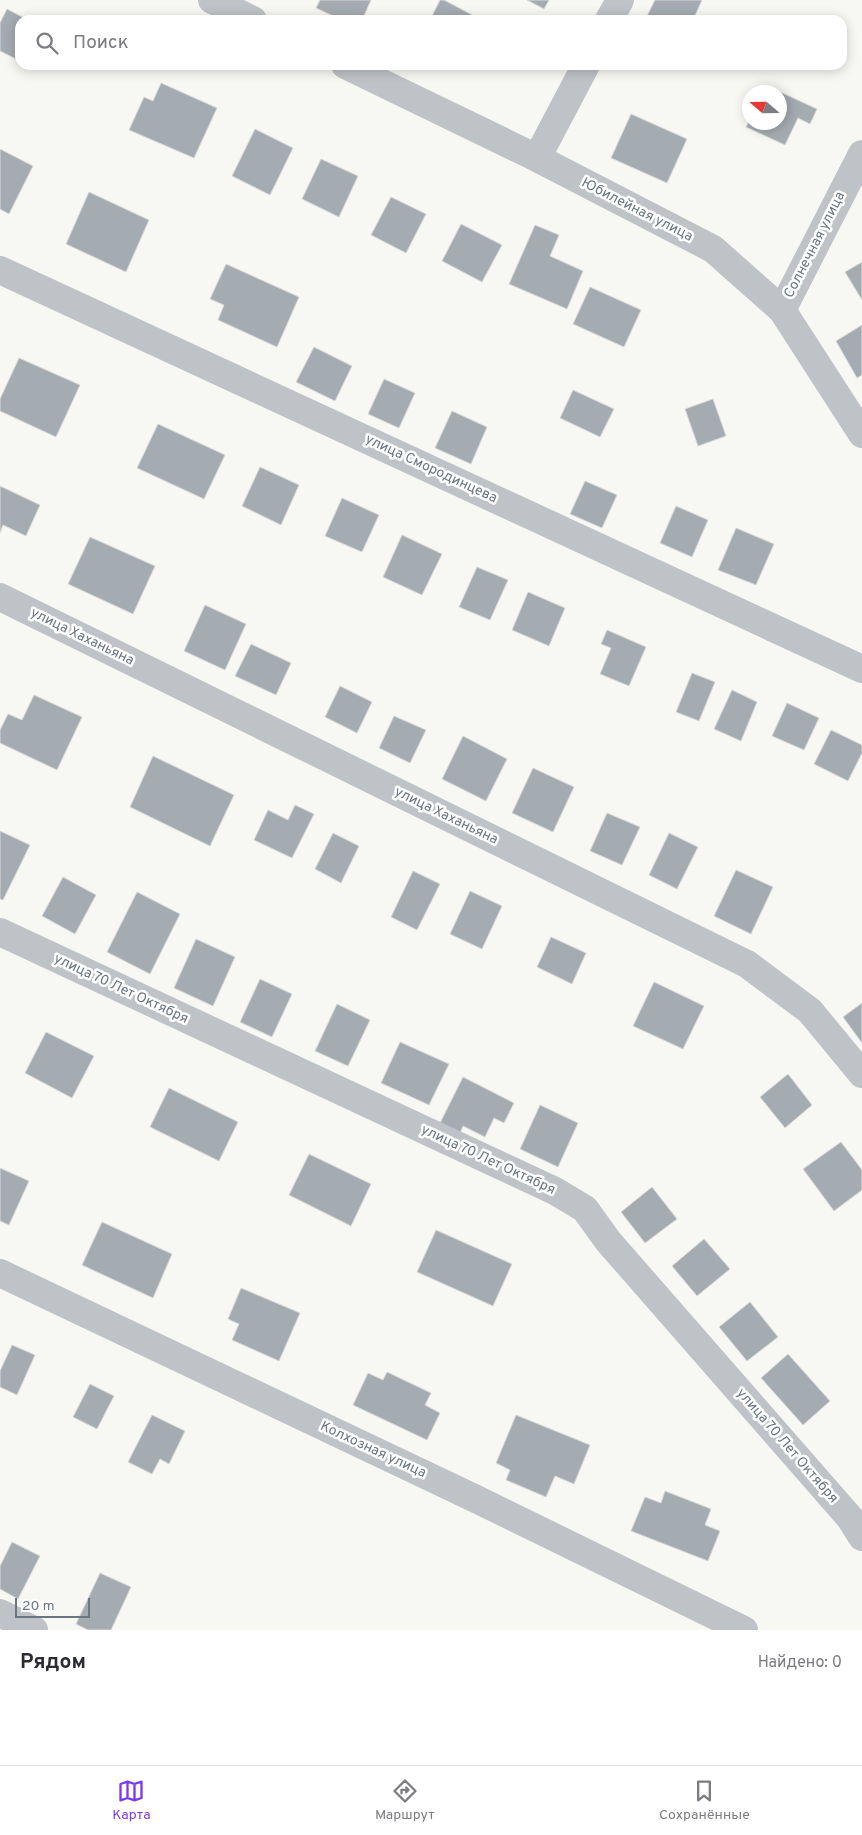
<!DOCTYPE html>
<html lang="ru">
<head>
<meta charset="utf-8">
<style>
  :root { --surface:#fff; --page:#f2f2f3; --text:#2b2b33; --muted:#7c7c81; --line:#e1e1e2; --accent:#7c3aed }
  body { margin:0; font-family:Overpass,sans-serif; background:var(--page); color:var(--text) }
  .compass { position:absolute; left:742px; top:85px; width:45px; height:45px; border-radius:50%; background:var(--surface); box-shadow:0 2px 12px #0003; rotate:290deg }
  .scale { position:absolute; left:15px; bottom:12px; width:75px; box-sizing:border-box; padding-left:5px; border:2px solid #697682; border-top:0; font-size:14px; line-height:18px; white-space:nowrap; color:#697682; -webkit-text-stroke:4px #fff; paint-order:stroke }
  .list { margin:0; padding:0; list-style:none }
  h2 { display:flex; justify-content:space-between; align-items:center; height:65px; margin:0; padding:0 20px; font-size:21px }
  h2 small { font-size:16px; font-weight:400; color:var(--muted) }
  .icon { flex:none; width:28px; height:28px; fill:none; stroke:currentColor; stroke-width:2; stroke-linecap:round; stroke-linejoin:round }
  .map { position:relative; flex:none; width:862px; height:1630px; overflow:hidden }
  .search { position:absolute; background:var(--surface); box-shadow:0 2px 12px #0003; left:15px; right:15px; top:15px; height:55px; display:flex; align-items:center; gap:12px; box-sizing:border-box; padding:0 18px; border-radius:15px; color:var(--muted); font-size:19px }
  .sheet { height:135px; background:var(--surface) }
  nav { display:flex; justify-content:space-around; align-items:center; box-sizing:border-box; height:70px; border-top:1px solid var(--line); background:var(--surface); font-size:14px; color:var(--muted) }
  nav a { display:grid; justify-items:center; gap:2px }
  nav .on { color:var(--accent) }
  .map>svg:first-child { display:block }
</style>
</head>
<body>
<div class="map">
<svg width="862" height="1630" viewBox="0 0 862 1630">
  <rect width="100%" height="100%" fill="#f7f7f4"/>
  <path fill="#a4abb1" stroke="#d8d9d7" d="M 320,0 L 371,0 L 362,20 L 342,20 L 316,8 Z
    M 440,0 L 444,0 L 476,17 L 474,20 L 430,20 Z
    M 527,0 L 549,0 L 544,9 Z
    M 655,0 L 702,0 L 693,20 L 645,20 Z
    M 7,9 L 28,20 L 20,20 L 20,61 L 0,51 L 0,23 Z
    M 161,83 L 217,108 L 194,158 L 129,130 L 144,97 L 153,101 Z
    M 765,85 L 817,109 L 810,124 L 798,118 L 785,145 L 746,127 L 750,119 L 750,122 L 780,122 L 780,92 L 762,92 Z
    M 631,114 L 687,139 L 667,183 L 611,158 Z
    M 255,129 L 293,148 L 270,195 L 232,176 Z
    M 0,149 L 33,166 L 9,214 L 0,209 Z
    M 321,159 L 358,176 L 339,217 L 302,199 Z
    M 89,192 L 149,220 L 126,272 L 66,244 Z
    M 391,197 L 426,214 L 406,253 L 371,235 Z
    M 461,224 L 502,245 L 482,282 L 442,261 Z
    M 535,225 L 559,235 L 550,256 L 583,271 L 567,309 L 509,284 Z
    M 862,262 L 862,300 L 845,272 Z
    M 226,264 L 299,297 L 277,347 L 218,320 L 224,305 L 210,299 Z
    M 590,287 L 641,310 L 624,347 L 573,324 Z
    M 862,325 L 862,375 L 857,378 L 836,341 Z
    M 314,347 L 352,366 L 335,401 L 296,382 Z
    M 19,358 L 80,385 L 56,437 L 0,411 L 0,399 Z
    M 384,379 L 415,393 L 399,428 L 368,414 Z
    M 573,390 L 614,409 L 600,437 L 560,418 Z
    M 713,399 L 726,436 L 698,446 L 685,409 Z
    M 452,411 L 487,427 L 471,464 L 435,448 Z
    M 158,424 L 225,455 L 204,499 L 137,468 Z
    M 260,467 L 299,485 L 281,525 L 242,506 Z
    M 585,481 L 617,495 L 602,528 L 570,514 Z
    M 0,486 L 40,505 L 26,536 L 3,525 L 0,533 Z
    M 342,498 L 379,515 L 362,552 L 325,536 Z
    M 676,506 L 708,520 L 692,557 L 660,543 Z
    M 736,528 L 774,544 L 756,585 L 718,570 Z
    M 402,535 L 442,554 L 422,595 L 383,577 Z
    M 90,537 L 155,566 L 133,614 L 68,584 Z
    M 477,567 L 508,580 L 490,620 L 459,607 Z
    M 528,592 L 565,608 L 549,646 L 512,630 Z
    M 205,605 L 246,624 L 225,670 L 184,651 Z
    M 607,630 L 646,647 L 629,686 L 600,674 L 611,648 L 601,644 Z
    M 251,644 L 291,663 L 276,695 L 235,676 Z
    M 692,673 L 715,682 L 699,721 L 676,712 Z
    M 340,686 L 372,702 L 357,733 L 325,717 Z
    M 732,690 L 757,702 L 741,741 L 714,729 Z
    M 34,695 L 82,717 L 57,770 L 0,743 L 0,730 L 8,714 L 22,720 Z
    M 787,703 L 819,718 L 804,750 L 772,736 Z
    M 394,716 L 426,730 L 410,763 L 379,748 Z
    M 831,730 L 862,745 L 862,753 L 848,781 L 814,764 Z
    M 463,736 L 507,759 L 486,801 L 442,779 Z
    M 153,756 L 234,795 L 210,846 L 130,807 Z
    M 533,768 L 574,787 L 553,832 L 512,813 Z
    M 295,805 L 314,814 L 292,858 L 254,840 L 268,810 L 288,820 Z
    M 607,813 L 640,827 L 622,865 L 590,851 Z
    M 0,831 L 30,845 L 3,900 L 0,899 Z
    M 333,833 L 359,846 L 341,883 L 315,869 Z
    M 669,833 L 698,847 L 677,889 L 649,875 Z
    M 736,870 L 773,887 L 751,934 L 714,916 Z
    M 413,871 L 440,884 L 417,930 L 391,917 Z
    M 63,877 L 96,895 L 75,934 L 42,916 Z
    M 470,891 L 502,906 L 482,949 L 450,934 Z
    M 137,892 L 180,914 L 150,974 L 107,952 Z
    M 551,937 L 586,953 L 572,984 L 537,967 Z
    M 196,939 L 235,957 L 213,1006 L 174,988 Z
    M 260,979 L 292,994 L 272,1037 L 240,1022 Z
    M 654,982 L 704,1006 L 683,1049 L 633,1026 Z
    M 862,1003 L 862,1043 L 843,1017 Z
    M 337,1004 L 370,1020 L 348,1066 L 315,1051 Z
    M 46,1032 L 94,1056 L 72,1098 L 25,1073 Z
    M 400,1042 L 449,1064 L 429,1105 L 381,1083 Z
    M 788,1074 L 812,1105 L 785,1128 L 760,1097 Z
    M 463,1077 L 514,1103 L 504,1123 L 494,1118 L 485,1137 L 463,1126 L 460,1133 L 440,1123 Z
    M 169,1088 L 238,1122 L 219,1161 L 150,1127 Z
    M 540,1105 L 578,1123 L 558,1167 L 520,1149 Z
    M 841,1142 L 862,1170 L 862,1190 L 834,1211 L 803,1169 Z
    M 309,1154 L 371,1184 L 351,1226 L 289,1195 Z
    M 0,1168 L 29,1181 L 9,1225 L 0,1221 Z
    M 652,1187 L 677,1219 L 645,1243 L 621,1212 Z
    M 102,1222 L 172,1254 L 153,1298 L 82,1265 Z
    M 436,1230 L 512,1264 L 493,1306 L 417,1272 Z
    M 704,1239 L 730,1269 L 697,1296 L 672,1266 Z
    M 241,1288 L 300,1313 L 279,1361 L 232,1340 L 239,1324 L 228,1319 Z
    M 750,1302 L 778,1337 L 747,1361 L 719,1327 Z
    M 12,1345 L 35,1355 L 17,1395 L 0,1387 L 0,1371 Z
    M 788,1354 L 830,1401 L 803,1425 L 761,1378 Z
    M 387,1372 L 431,1393 L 425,1405 L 440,1413 L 427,1440 L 353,1405 L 368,1373 L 383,1380 Z
    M 90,1384 L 114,1396 L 97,1429 L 73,1417 Z
    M 152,1415 L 185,1431 L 169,1464 L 160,1459 L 152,1474 L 128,1462 Z
    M 516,1415 L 590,1445 L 574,1484 L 555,1476 L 546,1497 L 506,1480 L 510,1470 L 496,1463 Z
    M 665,1491 L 711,1509 L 705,1525 L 720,1531 L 708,1561 L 631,1531 L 645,1497 L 661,1503 Z
    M 12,1542 L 40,1556 L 18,1599 L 0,1589 L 0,1566 Z
    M 100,1573 L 131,1587 L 111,1630 L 88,1630 L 76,1624 Z"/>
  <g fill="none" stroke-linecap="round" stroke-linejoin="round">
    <path stroke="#bfc2c6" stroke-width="28" d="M 212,0 L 253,20
      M 609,20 L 620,0
      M 345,65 L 537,158 L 713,249 L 782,310 L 862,434
      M 537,158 L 586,65
      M 0,270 L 862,669
      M 782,310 L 862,154
      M 0,597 L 747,964 L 810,1011 L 862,1074
      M 0,932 L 555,1191 L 585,1209 L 608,1241 L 850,1518 L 862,1537
      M 0,1273 L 474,1498 L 744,1630
      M 0,1613 L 34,1630"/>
  </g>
  <g text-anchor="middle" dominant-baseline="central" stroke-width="5" stroke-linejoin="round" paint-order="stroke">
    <g font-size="14" fill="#697682" stroke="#fff">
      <text transform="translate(637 210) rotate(27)">Юбилейная улица</text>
      <text transform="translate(815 245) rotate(-63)">Солнечная улица</text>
      <text transform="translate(431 469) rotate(25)">улица Смородинцева</text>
      <text transform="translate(82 637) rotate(26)">улица Хаханьяна</text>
      <text transform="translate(446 816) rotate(26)">улица Хаханьяна</text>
      <text transform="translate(121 989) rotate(25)">улица 70 Лет Октября</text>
      <text transform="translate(488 1160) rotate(25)">улица 70 Лет Октября</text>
      <text transform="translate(787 1446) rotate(49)">улица 70 Лет Октября</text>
      <text transform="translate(373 1450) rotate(25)">Колхозная улица</text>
    </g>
  </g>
</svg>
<svg class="compass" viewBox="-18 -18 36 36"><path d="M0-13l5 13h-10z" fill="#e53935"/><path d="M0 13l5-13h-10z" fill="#7c7c81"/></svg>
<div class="scale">20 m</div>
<div class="search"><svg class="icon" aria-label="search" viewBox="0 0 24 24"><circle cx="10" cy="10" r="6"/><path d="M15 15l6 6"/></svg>Поиск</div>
</div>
<section class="sheet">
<h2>Рядом<small>Найдено: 0</small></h2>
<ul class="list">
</ul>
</section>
<nav>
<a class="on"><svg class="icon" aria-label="map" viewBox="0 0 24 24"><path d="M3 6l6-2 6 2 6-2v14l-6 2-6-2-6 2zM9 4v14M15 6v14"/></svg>Карта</a>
<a><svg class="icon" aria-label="directions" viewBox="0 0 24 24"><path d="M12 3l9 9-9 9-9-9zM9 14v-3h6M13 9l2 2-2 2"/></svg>Маршрут</a>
<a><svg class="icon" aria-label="saved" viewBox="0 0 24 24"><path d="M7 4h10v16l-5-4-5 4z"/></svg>Сохранённые</a>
</nav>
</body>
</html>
